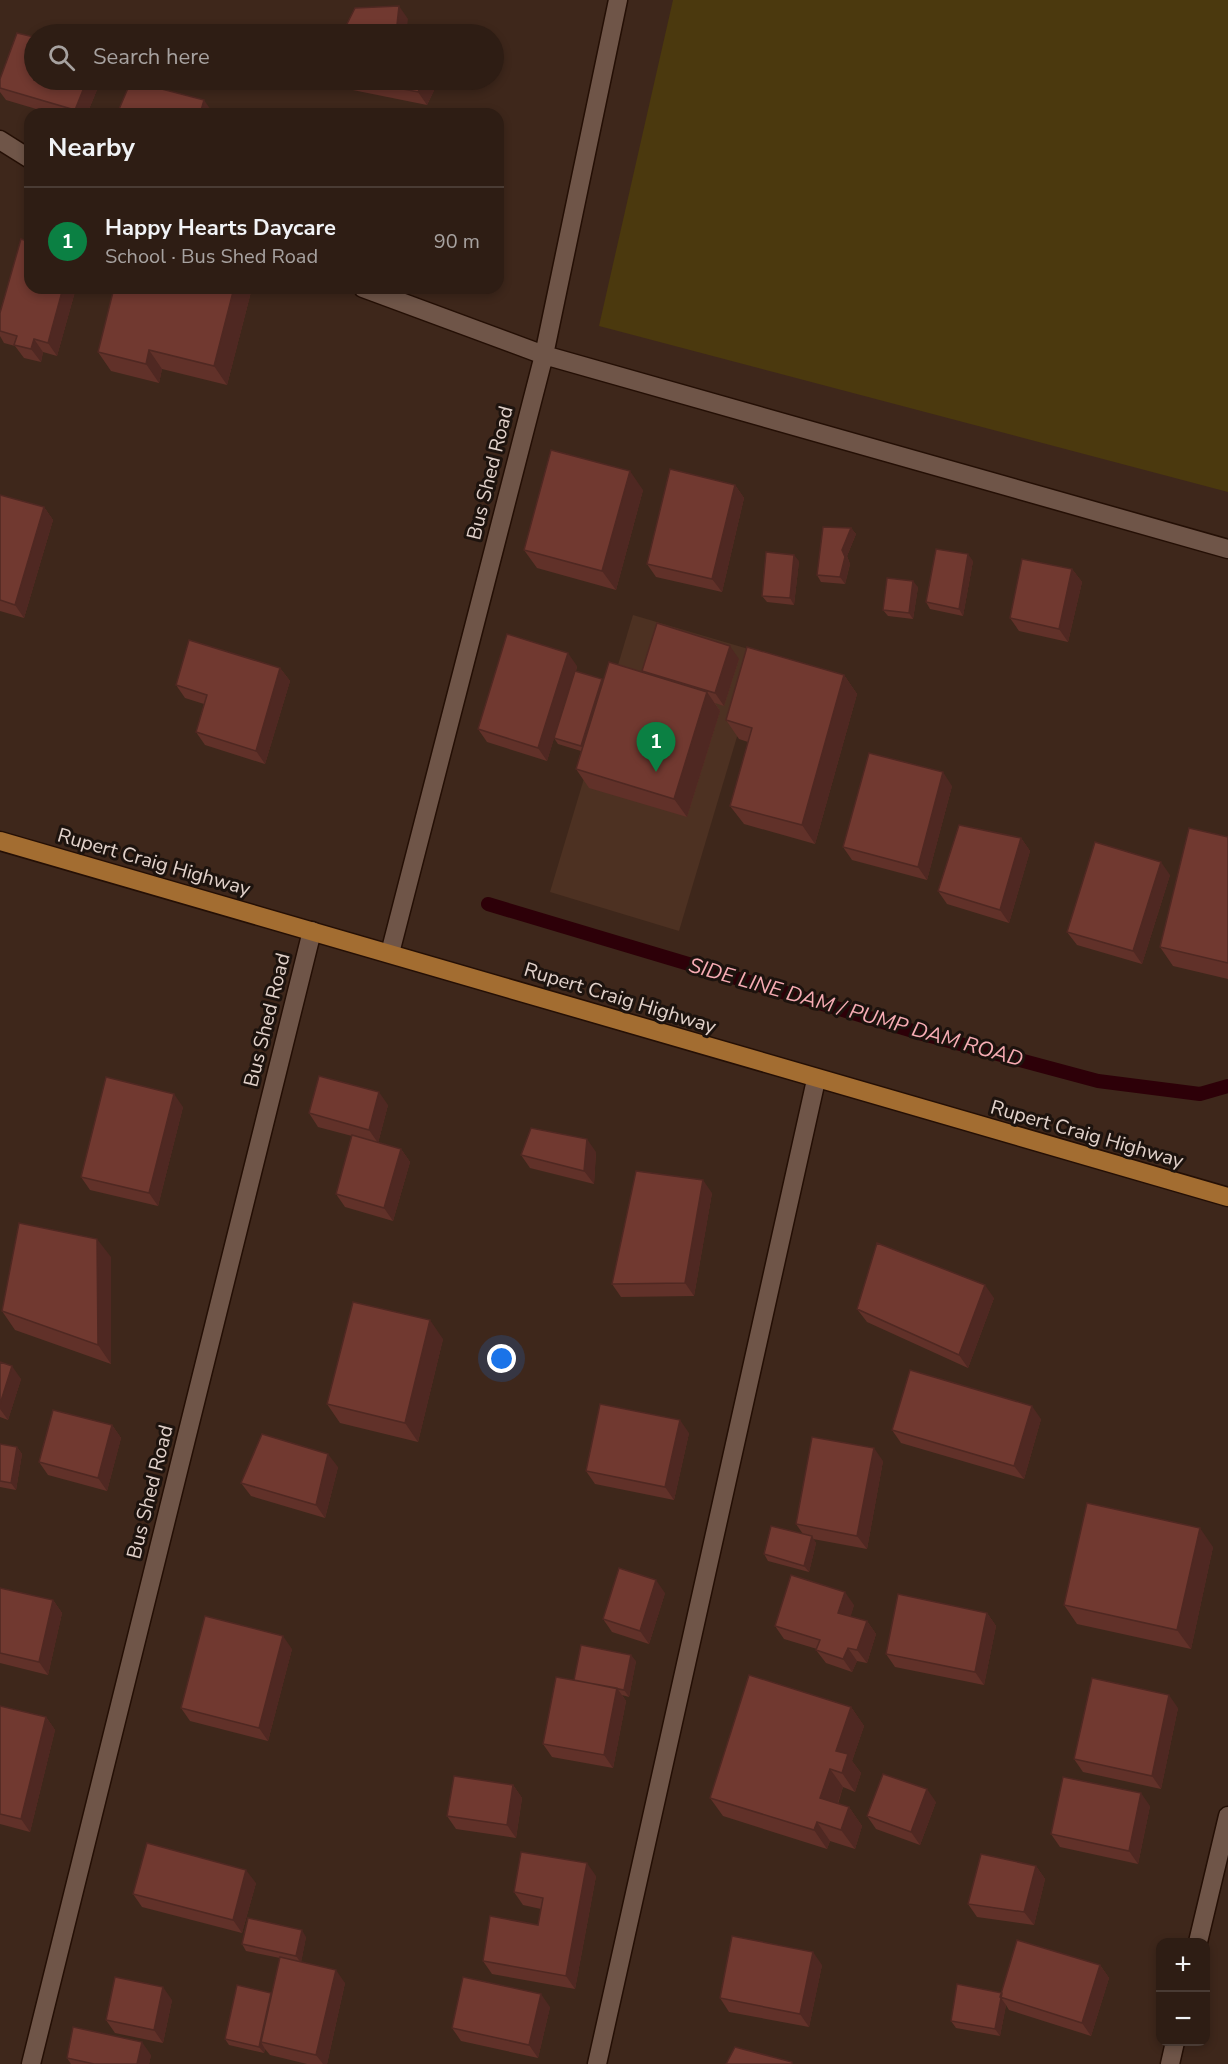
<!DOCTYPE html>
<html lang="en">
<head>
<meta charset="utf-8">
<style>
  :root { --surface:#2e1d14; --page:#36261d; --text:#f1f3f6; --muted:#a7a2a0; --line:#493b34; --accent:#0b8043 }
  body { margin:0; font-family:"Nunito Sans",sans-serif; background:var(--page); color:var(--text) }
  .controls { position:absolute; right:18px; bottom:18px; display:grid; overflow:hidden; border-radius:12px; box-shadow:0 3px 9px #0003 }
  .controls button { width:54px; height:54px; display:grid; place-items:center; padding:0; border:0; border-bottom:2px solid var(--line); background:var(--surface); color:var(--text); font:30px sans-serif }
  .you { position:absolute; left:502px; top:1359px; width:21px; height:21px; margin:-15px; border:4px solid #fff; border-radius:50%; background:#1a73e8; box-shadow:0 0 0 9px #1a73e833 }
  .badge { display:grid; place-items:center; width:39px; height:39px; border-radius:50%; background:var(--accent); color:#fff; font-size:20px; font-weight:700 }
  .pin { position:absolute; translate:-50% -50px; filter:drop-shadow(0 2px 3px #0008) }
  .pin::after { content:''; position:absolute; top:32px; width:21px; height:18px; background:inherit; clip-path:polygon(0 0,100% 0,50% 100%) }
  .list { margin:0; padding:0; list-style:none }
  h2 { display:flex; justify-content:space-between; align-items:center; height:78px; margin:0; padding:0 24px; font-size:26px }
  h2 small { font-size:20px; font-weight:400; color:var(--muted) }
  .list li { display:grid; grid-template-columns:39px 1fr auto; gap:18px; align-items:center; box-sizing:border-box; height:108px; padding:0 24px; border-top:2px solid var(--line) }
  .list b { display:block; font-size:22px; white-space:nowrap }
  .list p { margin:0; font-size:20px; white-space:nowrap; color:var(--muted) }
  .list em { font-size:20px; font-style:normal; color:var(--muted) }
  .icon { flex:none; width:33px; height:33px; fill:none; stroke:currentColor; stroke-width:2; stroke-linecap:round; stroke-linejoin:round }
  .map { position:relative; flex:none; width:1228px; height:2064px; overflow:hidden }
  .search { position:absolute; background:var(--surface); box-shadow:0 3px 9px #0003; left:24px; top:24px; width:480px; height:66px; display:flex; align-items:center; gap:15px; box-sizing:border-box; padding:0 21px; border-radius:33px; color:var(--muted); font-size:22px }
  .panel { position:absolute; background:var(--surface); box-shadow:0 3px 9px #0003; left:24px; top:108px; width:480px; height:186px; border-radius:18px }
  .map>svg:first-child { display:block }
</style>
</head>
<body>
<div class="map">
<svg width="1228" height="2064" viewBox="0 0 1228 2064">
  <rect width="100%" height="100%" fill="#3e271b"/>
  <path fill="#4d3122" d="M 633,615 L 762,653 L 679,931 L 550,892 Z"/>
  <path fill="#4b390e" d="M 673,0 L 1228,0 L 1228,492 L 599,326 Z"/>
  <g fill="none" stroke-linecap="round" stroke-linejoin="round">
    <path stroke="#2d0008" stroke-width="14" d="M 488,904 L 923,1034 L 1098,1081 L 1200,1094 L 1228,1086"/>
    <g stroke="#240f05" stroke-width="21">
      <path id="street" d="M 0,140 L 30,159
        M 363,288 L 544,355 L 1228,549
        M 390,953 L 544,355 L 618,0
        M 1198,1942 L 1228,1816
        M 31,2064 L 312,931
        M 597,2064 L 816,1080
        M 1170,2064 L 1175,2042"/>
    </g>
    <g stroke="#240f05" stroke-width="21">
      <path id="primary" d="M 0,841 C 410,958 818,1082 1228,1197"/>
    </g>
    <use href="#street" stroke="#6f5548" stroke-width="18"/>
    <use href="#primary" stroke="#a36d31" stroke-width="18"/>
  </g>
  <path fill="#613129" d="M 0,79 L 34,80 L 101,80 L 87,114 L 53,114 L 6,100 L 0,92 Z
    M 328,80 L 439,80 L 427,105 L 333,86 Z
    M 30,288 L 76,288 L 57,356 L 43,352 L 41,362 L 24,358 L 15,346 L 4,343 L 0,336 L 0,313 Z
    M 114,288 L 252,288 L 227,385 L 162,369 L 159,383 L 111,371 L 98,352 Z
    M 735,485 L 744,498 L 722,592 L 656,577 L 647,564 Z
    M 643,490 L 616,590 L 537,568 L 524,550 Z
    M 0,495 L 44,507 L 53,520 L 24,618 L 0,611 Z
    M 851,528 L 856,534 L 847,556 L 850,564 L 845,584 L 821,582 L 817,575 Z
    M 799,561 L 794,605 L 767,602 L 762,596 Z
    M 973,561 L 963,616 L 930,609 L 926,602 Z
    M 1072,569 L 1082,582 L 1068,642 L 1019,631 L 1010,618 Z
    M 918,587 L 913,619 L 888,616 L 883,610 Z
    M 739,659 L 724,706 L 715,703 L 720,711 L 687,817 L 589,788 L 576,769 L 581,751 L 558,744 L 554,738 L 547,761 L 487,742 L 478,729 L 577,666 L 576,671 L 603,680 L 644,673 L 642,671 Z
    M 280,668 L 290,681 L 265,764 L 205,745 L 196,732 L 204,704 L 185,698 L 176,685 Z
    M 844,675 L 857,694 L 815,844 L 744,824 L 730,806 L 748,742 L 739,739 L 726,720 Z
    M 952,786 L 927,880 L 852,860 L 843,847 Z
    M 1228,837 L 1228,979 L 1173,966 L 1160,947 Z
    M 1021,838 L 1030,851 L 1009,923 L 947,904 L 938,891 Z
    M 1170,875 L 1142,964 L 1077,945 L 1067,932 Z
    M 388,1105 L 378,1143 L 401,1149 L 410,1162 L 393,1221 L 345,1207 L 336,1194 L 352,1136 L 318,1127 L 309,1113 Z
    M 183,1107 L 158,1206 L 90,1190 L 81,1177 Z
    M 596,1152 L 594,1184 L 530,1168 L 521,1155 Z
    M 712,1193 L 694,1296 L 621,1297 L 612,1284 Z
    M 111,1257 L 111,1364 L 15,1330 L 2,1311 Z
    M 994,1298 L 968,1368 L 867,1322 L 857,1309 Z
    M 443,1339 L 418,1442 L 340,1423 L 327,1404 Z
    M 0,1362 L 21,1379 L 8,1420 L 0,1417 Z
    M 1041,1419 L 1024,1479 L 901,1443 L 892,1430 Z
    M 112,1425 L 121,1438 L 107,1491 L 48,1475 L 39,1462 Z
    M 689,1433 L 674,1500 L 595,1484 L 586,1471 Z
    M 0,1444 L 17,1447 L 22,1454 L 16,1490 L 0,1487 Z
    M 883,1461 L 867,1549 L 813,1539 L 816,1543 L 809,1572 L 768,1561 L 764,1554 L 803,1534 L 796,1524 Z
    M 338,1467 L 325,1518 L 251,1496 L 241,1483 Z
    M 1213,1547 L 1191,1649 L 1077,1624 L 1064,1605 Z
    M 0,1588 L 53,1600 L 62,1613 L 48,1675 L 0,1663 Z
    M 665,1593 L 649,1644 L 612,1632 L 603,1619 Z
    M 854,1605 L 850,1617 L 867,1621 L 876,1634 L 867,1663 L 857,1661 L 852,1672 L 826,1663 L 816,1650 L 817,1649 L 784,1639 L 775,1626 Z
    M 987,1613 L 996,1626 L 984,1685 L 895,1667 L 886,1654 Z
    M 292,1649 L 268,1741 L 190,1721 L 181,1708 Z
    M 636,1661 L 629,1697 L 622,1695 L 626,1701 L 613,1768 L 552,1757 L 543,1744 L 574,1680 Z
    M 0,1706 L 46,1717 L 55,1730 L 30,1832 L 0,1824 Z
    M 851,1707 L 864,1726 L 852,1761 L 861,1773 L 855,1792 L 843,1787 L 838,1804 L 849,1807 L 862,1826 L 855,1849 L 830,1841 L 827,1849 L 723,1816 L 710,1798 Z
    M 1178,1708 L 1161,1789 L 1083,1772 L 1074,1759 Z
    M 513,1785 L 522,1798 L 516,1838 L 456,1829 L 447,1816 Z
    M 936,1802 L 920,1845 L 876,1829 L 867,1816 Z
    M 1150,1806 L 1138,1864 L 1060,1847 L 1051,1834 Z
    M 1036,1866 L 1045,1879 L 1034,1925 L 977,1917 L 968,1904 Z
    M 596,1876 L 575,1989 L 492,1974 L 483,1961 L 538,1925 L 541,1909 L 523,1905 L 514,1892 Z
    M 256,1883 L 242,1933 L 142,1907 L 133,1894 Z
    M 306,1937 L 301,1962 L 345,1983 L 327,2064 L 307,2064 L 270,2055 L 265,2049 L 264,2053 L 229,2045 L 225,2039 L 272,1994 L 280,1958 L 246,1951 L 242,1944 Z
    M 822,1965 L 809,2027 L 729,2012 L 720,1998 Z
    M 1100,1965 L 1109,1978 L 1091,2036 L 1009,2010 L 1006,2005 L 1000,2036 L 956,2028 L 951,2021 L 1002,1993 Z
    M 172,2000 L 163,2043 L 115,2033 L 106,2020 Z
    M 550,2007 L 538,2058 L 461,2041 L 452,2028 Z
    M 151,2055 L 149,2064 L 71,2064 L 67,2058 Z"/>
  <path fill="#4f2822" d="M 399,6 L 408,19 L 406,34 L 396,34 Z
    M 87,80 L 101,80 L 87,114 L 77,114 L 75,110 Z
    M 424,80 L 439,80 L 427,105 L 418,92 Z
    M 204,100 L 213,113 L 213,114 L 200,114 Z
    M 63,288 L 76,288 L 57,356 L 48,343 Z
    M 234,288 L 252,288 L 227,385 L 214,366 Z
    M 34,339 L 43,352 L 41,362 L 31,349 Z
    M 149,350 L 162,369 L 159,383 L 146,364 Z
    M 630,471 L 643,490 L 616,590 L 602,571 Z
    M 735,485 L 744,498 L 722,592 L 712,579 Z
    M 44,507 L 53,520 L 24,618 L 15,605 Z
    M 851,528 L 856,534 L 847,556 L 850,564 L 845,584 L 840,577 L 842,550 Z
    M 968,554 L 973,561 L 963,616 L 959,609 Z
    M 794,555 L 799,561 L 794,605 L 790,598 Z
    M 1072,569 L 1082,582 L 1068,642 L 1059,629 Z
    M 913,581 L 918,587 L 913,619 L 909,613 Z
    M 730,646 L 739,659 L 724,706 L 715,693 Z
    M 568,653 L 577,666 L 547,761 L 538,748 Z
    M 280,668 L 290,681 L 265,764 L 256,751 Z
    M 844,675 L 857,694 L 815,844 L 802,825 Z
    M 602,679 L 607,686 L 586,753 L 581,746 Z
    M 707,692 L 720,711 L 687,817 L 674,799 Z
    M 943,772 L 952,786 L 927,880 L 918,867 Z
    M 1021,838 L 1030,851 L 1009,923 L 1000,910 Z
    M 1161,862 L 1170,875 L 1142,964 L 1133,951 Z
    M 379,1092 L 388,1105 L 378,1143 L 369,1130 Z
    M 174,1094 L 183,1107 L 158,1206 L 149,1193 Z
    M 587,1139 L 596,1152 L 594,1184 L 584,1171 Z
    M 401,1149 L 410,1162 L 393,1221 L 384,1208 Z
    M 703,1180 L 712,1193 L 694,1296 L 685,1283 Z
    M 97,1239 L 111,1257 L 111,1364 L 98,1345 Z
    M 985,1285 L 994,1298 L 968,1368 L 959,1355 Z
    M 430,1320 L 443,1339 L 418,1442 L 405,1423 Z
    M 12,1366 L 21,1379 L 8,1420 L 0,1409 L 0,1404 Z
    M 1032,1406 L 1041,1419 L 1024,1479 L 1014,1466 Z
    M 680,1420 L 689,1433 L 674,1500 L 665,1487 Z
    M 112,1425 L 121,1438 L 107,1491 L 98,1478 Z
    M 17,1447 L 22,1454 L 16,1490 L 11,1483 Z
    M 874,1448 L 883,1461 L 867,1549 L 857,1536 Z
    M 328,1454 L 338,1467 L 325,1518 L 316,1505 Z
    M 1200,1528 L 1213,1547 L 1191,1649 L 1177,1630 Z
    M 812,1536 L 816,1543 L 809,1572 L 804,1566 Z
    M 656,1580 L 665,1593 L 649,1644 L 640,1631 Z
    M 845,1592 L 854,1605 L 848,1626 L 838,1613 Z
    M 53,1600 L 62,1613 L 48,1675 L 39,1662 Z
    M 987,1613 L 996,1626 L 984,1685 L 975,1672 Z
    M 867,1621 L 876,1634 L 867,1663 L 857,1650 Z
    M 283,1636 L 292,1649 L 268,1741 L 259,1728 Z
    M 848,1648 L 857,1661 L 852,1672 L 843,1659 Z
    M 631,1655 L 636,1661 L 629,1697 L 624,1690 Z
    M 617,1688 L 626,1701 L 613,1768 L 604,1755 Z
    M 1169,1695 L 1178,1708 L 1161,1789 L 1152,1776 Z
    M 851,1707 L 864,1726 L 852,1761 L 861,1773 L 855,1792 L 842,1773 L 836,1751 Z
    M 46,1717 L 55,1730 L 30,1832 L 21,1819 Z
    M 830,1769 L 843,1787 L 833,1817 L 820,1798 Z
    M 513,1785 L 522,1798 L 516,1838 L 507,1825 Z
    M 927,1789 L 936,1802 L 920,1845 L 911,1832 Z
    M 1141,1793 L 1150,1806 L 1138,1864 L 1129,1851 Z
    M 849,1807 L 862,1826 L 855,1849 L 841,1830 Z
    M 817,1822 L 830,1841 L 827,1849 L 814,1830 Z
    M 587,1863 L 596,1876 L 575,1989 L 566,1976 Z
    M 1036,1866 L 1045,1879 L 1034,1925 L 1024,1912 Z
    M 246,1870 L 256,1883 L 242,1933 L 233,1920 Z
    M 302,1930 L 306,1937 L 301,1963 L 296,1956 Z
    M 813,1952 L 822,1965 L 809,2027 L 800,2014 Z
    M 1100,1965 L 1109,1978 L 1091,2036 L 1082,2023 Z
    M 336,1970 L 345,1983 L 327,2064 L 323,2064 L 316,2055 Z
    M 163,1987 L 172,2000 L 163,2043 L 154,2030 Z
    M 271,1993 L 261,2042 L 265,2049 L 264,2053 L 259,2047 Z
    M 541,1994 L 550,2007 L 538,2058 L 529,2045 Z
    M 1001,1998 L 1006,2005 L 1000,2036 L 995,2029 Z
    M 142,2042 L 151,2055 L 149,2064 L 137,2064 Z"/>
  <path fill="#713930" stroke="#4f2822" stroke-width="1.5" d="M 399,6 L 396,34 L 397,34 L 342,34 L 355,8 Z
    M 17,33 L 34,37 L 34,80 L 87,80 L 75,110 L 0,88 L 0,79 Z
    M 357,80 L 424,80 L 418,92 Z
    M 131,81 L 204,100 L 200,114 L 117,114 Z
    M 21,239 L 30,242 L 30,288 L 63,288 L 48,343 L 34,339 L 31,349 L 14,345 L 17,336 L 0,331 L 0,313 Z
    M 114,288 L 234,288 L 214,366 L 149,350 L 146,364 L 98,352 Z
    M 551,450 L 630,471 L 602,571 L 524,550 Z
    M 670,469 L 735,485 L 712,579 L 647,564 Z
    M 0,495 L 44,507 L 15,605 L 0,600 Z
    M 823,527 L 851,528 L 842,550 L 845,557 L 840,577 L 817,575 Z
    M 936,549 L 968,554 L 959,609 L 926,602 Z
    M 766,552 L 794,555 L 790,598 L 762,596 Z
    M 1022,559 L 1072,569 L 1059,629 L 1010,618 Z
    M 887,578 L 913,581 L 909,613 L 883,610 Z
    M 657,623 L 730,646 L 715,693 L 642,671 Z
    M 507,634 L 568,653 L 538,748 L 478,729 Z
    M 189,640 L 280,668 L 256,751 L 196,732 L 207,695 L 176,685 Z
    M 747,647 L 844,675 L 802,825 L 730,806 L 752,728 L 726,720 Z
    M 609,662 L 707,692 L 674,799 L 576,769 Z
    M 575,671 L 602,679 L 581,746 L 554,738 Z
    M 869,753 L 943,772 L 918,867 L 843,847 Z
    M 959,825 L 1021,838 L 1000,910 L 938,891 Z
    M 1189,828 L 1228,837 L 1228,963 L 1160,947 Z
    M 1095,842 L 1161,862 L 1133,951 L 1067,932 Z
    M 319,1076 L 379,1092 L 369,1130 L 309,1113 Z
    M 106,1077 L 174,1094 L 149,1193 L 81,1177 Z
    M 531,1128 L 587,1139 L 584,1171 L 521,1155 Z
    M 352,1135 L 401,1149 L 384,1208 L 336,1194 Z
    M 636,1171 L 703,1180 L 685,1283 L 612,1284 Z
    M 19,1223 L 97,1239 L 98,1345 L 2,1311 Z
    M 877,1243 L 985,1285 L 959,1355 L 857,1309 Z
    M 353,1302 L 430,1320 L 405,1423 L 327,1404 Z
    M 0,1362 L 12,1366 L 0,1404 Z
    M 910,1370 L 1032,1406 L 1014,1466 L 892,1430 Z
    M 600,1404 L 680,1420 L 665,1487 L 586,1471 Z
    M 53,1410 L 112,1425 L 98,1478 L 39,1462 Z
    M 262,1434 L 328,1454 L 316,1505 L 241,1483 Z
    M 812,1437 L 874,1448 L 857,1536 L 796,1524 Z
    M 0,1444 L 17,1447 L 11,1483 L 0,1481 Z
    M 1087,1503 L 1200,1528 L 1177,1630 L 1064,1605 Z
    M 771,1526 L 812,1536 L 804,1566 L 764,1554 Z
    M 619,1568 L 656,1580 L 640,1631 L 603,1619 Z
    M 791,1575 L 845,1592 L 838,1613 L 867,1621 L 857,1650 L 848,1648 L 843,1659 L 816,1650 L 820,1640 L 775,1626 Z
    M 0,1588 L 53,1600 L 39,1662 L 0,1653 Z
    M 898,1594 L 987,1613 L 975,1672 L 886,1654 Z
    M 205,1616 L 283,1636 L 259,1728 L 181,1708 Z
    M 581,1645 L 631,1655 L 624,1690 L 574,1680 Z
    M 749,1675 L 851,1707 L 836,1751 L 848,1754 L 842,1773 L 830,1769 L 820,1798 L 849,1807 L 841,1830 L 817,1822 L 814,1830 L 710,1798 Z
    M 556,1677 L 617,1688 L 604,1755 L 543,1744 Z
    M 1092,1678 L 1169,1695 L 1152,1776 L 1074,1759 Z
    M 0,1706 L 46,1717 L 21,1819 L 0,1814 Z
    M 883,1774 L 927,1789 L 911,1832 L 867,1816 Z
    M 454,1776 L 513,1785 L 507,1825 L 447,1816 Z
    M 1063,1777 L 1141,1793 L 1129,1851 L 1051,1834 Z
    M 147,1843 L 246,1870 L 233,1920 L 133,1894 Z
    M 521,1852 L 587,1863 L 566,1976 L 483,1961 L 490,1916 L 538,1925 L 543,1898 L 514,1892 Z
    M 981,1854 L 1036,1866 L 1024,1912 L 968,1904 Z
    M 248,1918 L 302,1930 L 296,1956 L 242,1944 Z
    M 732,1936 L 813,1952 L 800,2014 L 720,1998 Z
    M 1017,1940 L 1100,1965 L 1082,2023 L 1000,1997 Z
    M 280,1957 L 336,1970 L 316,2055 L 261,2042 Z
    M 115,1977 L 163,1987 L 154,2030 L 106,2020 Z
    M 463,1977 L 541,1994 L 529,2045 L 452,2028 Z
    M 957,1984 L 1002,1993 L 995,2029 L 951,2021 Z
    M 237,1985 L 271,1993 L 259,2047 L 225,2039 Z
    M 73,2027 L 142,2042 L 137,2064 L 94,2064 L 67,2058 Z
    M 735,2047 L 792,2062 L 792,2064 L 726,2064 Z"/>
  <g text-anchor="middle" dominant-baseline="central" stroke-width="6" stroke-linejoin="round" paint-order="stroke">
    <g font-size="20" fill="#e2d2cb" stroke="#1d130e">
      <text transform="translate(490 473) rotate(-76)">Bus Shed Road</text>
      <text transform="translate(154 862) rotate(16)">Rupert Craig Highway</text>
      <text transform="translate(620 998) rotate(17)">Rupert Craig Highway</text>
      <text transform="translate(267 1020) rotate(-76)">Bus Shed Road</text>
      <text transform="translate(1087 1134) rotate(16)">Rupert Craig Highway</text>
      <text transform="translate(150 1492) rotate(-76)">Bus Shed Road</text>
    </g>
    <g font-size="21" font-style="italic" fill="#f7acb4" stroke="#1d130e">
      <text transform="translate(856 1012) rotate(16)">SIDE LINE DAM / PUMP DAM ROAD</text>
    </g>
  </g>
</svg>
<div class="controls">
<button>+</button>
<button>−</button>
</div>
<div class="you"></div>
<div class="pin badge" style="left:656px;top:772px">1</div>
<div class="search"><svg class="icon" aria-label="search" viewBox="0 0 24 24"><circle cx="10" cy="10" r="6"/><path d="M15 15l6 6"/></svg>Search here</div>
<section class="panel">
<h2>Nearby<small></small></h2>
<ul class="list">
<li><span class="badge">1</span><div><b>Happy Hearts Daycare</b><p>School · Bus Shed Road</p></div><em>90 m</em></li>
</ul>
</section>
</div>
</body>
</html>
